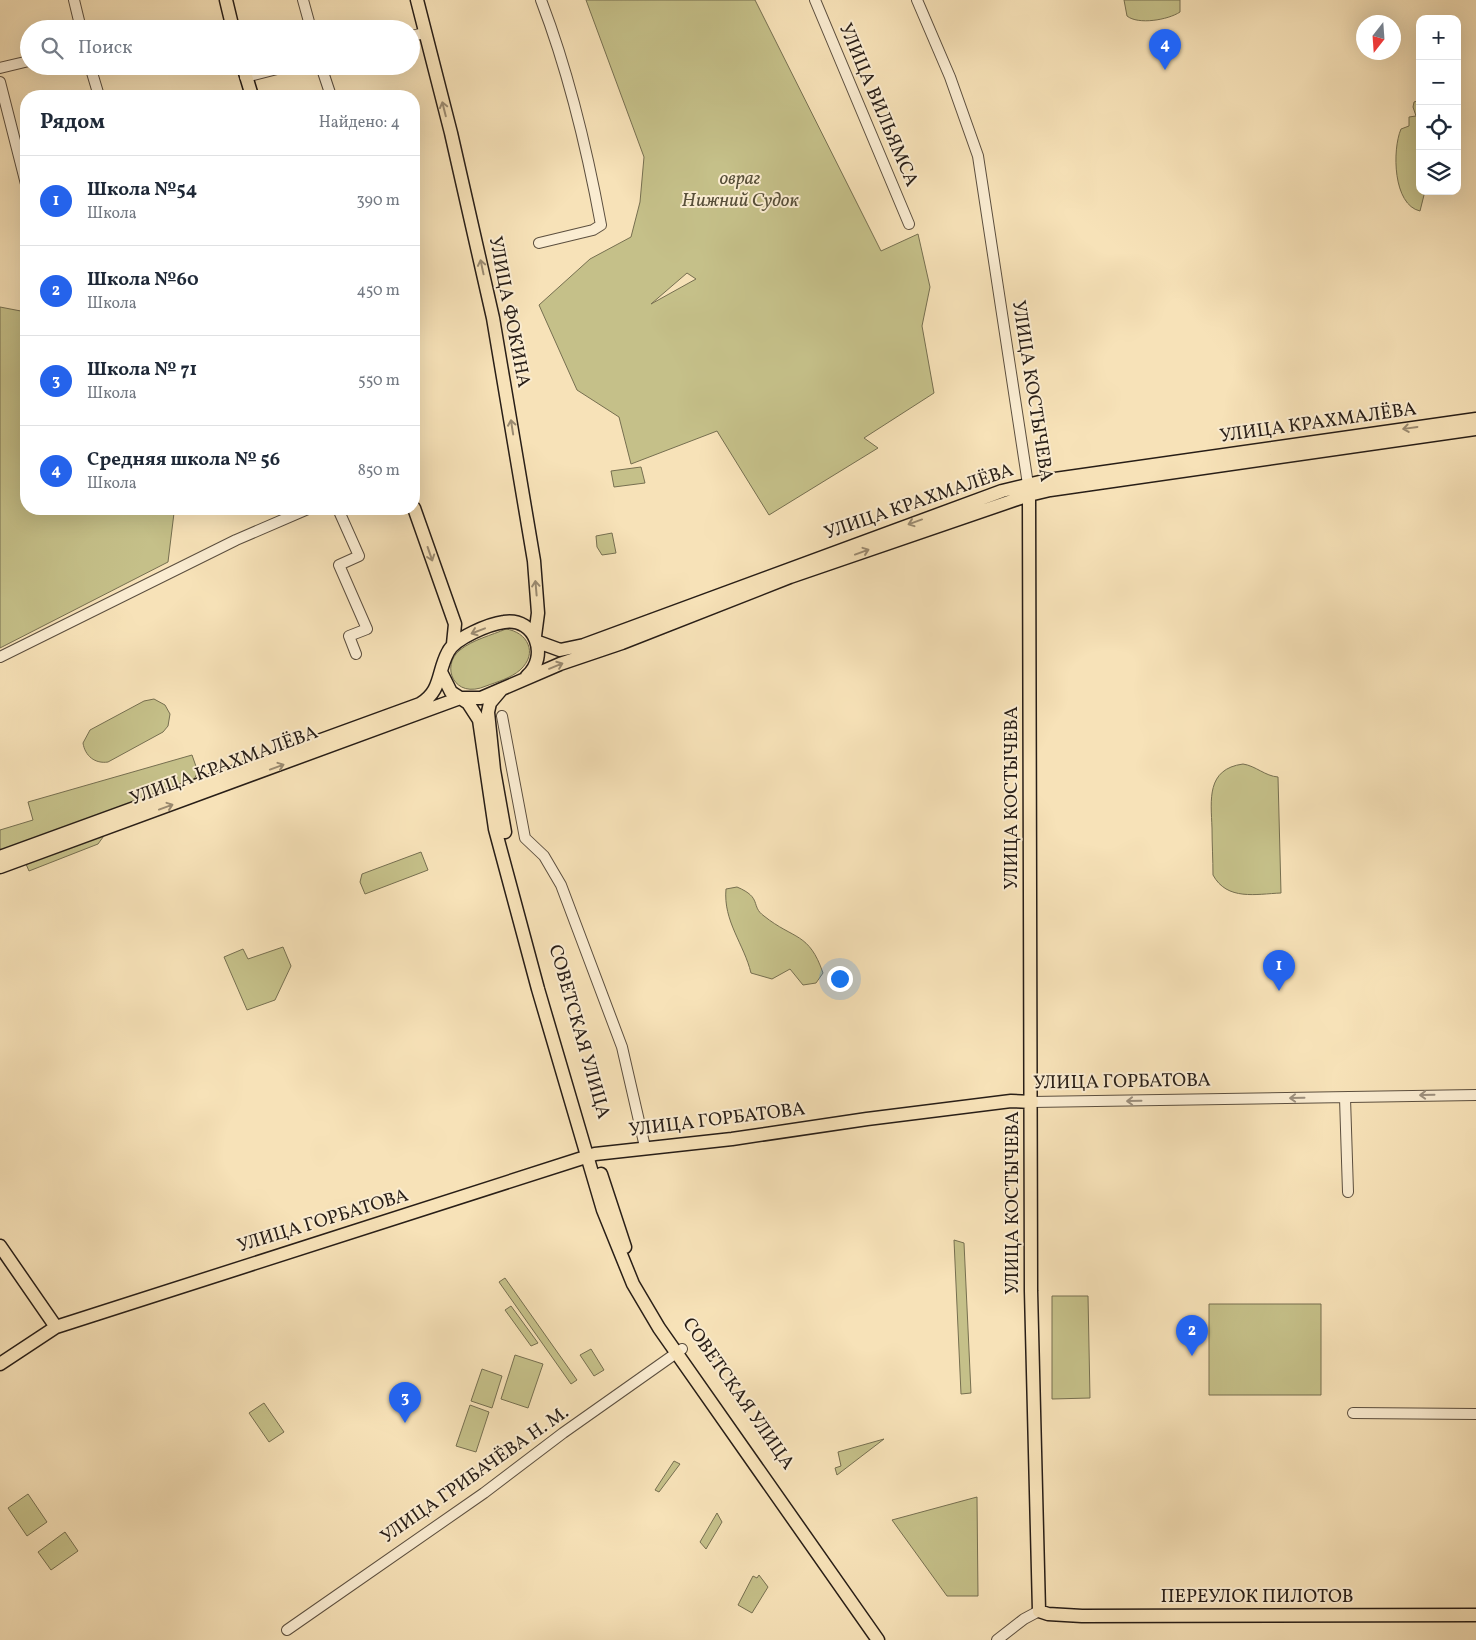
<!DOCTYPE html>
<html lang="ru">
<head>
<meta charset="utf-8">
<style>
  :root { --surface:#fff; --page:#f6f6f7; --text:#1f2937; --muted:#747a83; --line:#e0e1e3; --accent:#2563eb }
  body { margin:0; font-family:Vollkorn,serif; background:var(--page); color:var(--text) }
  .controls { position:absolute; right:15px; top:15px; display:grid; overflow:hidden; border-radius:10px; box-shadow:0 5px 20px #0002 }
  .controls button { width:45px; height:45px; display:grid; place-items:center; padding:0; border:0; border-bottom:1px solid var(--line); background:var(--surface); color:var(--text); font:25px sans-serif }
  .compass { position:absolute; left:1356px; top:15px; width:45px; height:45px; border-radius:50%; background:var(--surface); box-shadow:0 5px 20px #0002; rotate:197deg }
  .you { position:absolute; left:839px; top:978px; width:18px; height:18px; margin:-12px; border:4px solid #fff; border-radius:50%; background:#1a73e8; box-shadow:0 0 0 8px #1a73e833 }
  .badge { display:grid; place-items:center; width:32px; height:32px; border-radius:50%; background:var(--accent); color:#fff; font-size:16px; font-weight:700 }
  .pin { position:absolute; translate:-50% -41px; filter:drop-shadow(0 1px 2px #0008) }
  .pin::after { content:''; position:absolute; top:26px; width:18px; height:15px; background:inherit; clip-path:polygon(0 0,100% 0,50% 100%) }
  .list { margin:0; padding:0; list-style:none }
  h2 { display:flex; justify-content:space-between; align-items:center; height:65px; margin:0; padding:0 20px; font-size:21px }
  h2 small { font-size:16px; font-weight:400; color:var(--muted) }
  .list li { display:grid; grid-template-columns:32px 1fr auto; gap:15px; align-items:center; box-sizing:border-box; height:90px; padding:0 20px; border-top:1px solid var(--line) }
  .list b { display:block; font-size:19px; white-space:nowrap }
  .list p { margin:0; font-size:16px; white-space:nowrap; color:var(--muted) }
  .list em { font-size:16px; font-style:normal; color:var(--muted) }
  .icon { flex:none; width:28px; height:28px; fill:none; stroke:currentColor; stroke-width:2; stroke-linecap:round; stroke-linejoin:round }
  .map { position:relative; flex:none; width:1476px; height:1640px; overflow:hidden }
  .search { position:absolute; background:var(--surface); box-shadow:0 5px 20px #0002; left:20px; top:20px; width:400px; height:55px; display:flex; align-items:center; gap:12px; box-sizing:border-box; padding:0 18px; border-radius:28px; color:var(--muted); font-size:19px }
  .panel { position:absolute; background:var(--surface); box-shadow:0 5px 20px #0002; left:20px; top:90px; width:400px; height:425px; border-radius:20px }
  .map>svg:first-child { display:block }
</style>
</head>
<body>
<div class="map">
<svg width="1476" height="1640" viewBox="0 0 1476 1640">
  <rect width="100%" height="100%" fill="#f7e2b8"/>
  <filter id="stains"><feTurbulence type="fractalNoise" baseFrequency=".004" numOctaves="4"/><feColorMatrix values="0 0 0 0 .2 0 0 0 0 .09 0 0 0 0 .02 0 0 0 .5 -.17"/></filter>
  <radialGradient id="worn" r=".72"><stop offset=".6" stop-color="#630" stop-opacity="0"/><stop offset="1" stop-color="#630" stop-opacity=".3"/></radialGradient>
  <path fill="#c5c089" stroke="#766f50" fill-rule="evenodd" d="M 586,0 L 755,0 L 881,251 L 918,234 L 930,287 L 922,326 L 934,393 L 864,438 L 878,448 L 769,515 L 717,431 L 631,464 L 619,417 L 577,390 L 539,305 L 590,259 L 631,237 L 640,202 L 644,157 ZM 687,273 L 696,279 L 651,304 Z
    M 1124,0 L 1180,0 L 1180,12 C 1168,20 1138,25 1127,16 Z
    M 1420,100 L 1420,191 L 1425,191 L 1420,211 C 1393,205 1392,150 1401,129 L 1409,126 L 1409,117 L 1416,116 L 1413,107 L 1414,102 Z
    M 0,307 L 26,312 L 26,509 L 190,509 L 174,513 L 168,562 L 0,648 Z
    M 641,467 L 645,483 L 614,487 L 611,471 Z
    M 612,533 L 616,553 L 602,555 L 597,547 L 596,536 Z
    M 506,629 C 527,632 539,653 520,670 C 511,678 497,682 486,686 C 454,700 440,666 460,650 C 472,640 492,635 506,629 Z
    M 154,699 L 165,705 L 170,714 L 168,726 L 163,732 L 108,762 C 95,764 85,756 83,743 L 90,730 L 144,701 Z
    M 192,755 L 198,772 L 192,783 L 4,850 L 0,849 L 0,830 L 33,820 L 28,802 Z
    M 1243,764 C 1256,766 1265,776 1278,777 L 1281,893 C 1256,894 1227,901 1213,875 C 1213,860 1212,844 1212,828 C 1211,800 1206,769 1243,764 Z
    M 106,833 L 98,844 L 29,871 L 26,864 Z
    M 421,852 L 428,870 L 365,894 L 360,882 L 362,874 Z
    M 737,887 C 763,898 750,906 764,916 C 794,940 809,932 823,973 L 816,983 L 803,985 L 790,969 L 772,979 L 751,973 C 744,944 723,921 726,889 Z
    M 283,947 L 291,966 L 275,1000 L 247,1010 L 224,957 L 243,949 L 248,959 Z
    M 954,1240 L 964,1243 L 971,1393 L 961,1394 Z
    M 505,1278 L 577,1380 L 571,1384 L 499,1282 Z
    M 1052,1296 L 1088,1296 L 1090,1398 L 1052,1399 Z
    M 1209,1304 L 1321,1304 L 1321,1395 L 1209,1395 Z
    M 511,1306 L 538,1343 L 531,1346 L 505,1310 Z
    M 591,1349 L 604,1370 L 594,1376 L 580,1355 Z
    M 515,1355 L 543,1364 L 528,1408 L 501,1399 Z
    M 482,1369 L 502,1376 L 492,1408 L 471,1401 Z
    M 264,1403 L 284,1432 L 269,1442 L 249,1413 Z
    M 470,1405 L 489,1412 L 476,1452 L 456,1446 Z
    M 884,1439 L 837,1475 L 835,1468 L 841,1466 L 838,1452 Z
    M 674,1461 L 680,1464 L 659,1492 L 655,1490 Z
    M 28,1494 L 47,1522 L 27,1536 L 8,1508 Z
    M 977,1497 L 978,1596 L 947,1596 L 892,1520 Z
    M 717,1513 L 722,1522 L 706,1549 L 700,1542 Z
    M 65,1532 L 78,1551 L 51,1570 L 38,1552 Z
    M 759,1575 L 768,1587 L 752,1613 L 738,1605 L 753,1576 L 757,1578 Z"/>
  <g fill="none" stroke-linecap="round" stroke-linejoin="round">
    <g stroke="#5c4f3f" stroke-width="12">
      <path id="minor" d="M 74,0 L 81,29
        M 303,0 L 311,29
        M 815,0 L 909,224
        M 917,0 L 950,77 L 978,156 L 1029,491
        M 411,36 L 425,33
        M 90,66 L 99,96
        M 321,66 L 331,96
        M 0,68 L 29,61
        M 245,77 L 289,66
        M 0,82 L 26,184
        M 539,243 L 593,230 L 601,225 C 587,149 569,73 541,0
        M 338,509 L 359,556 L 339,565 L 367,629 L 349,636 L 356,654
        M 0,657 L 236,540 L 308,509
        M 502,716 L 525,838 L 544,856 L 561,885 L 622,1047 L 645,1147
        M 1345,1098 L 1348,1192
        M 1032,1102 L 1476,1095
        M 1353,1413 L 1476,1414
        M 287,1630 L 484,1493 L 563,1433 L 682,1349
        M 997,1640 L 1024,1619 L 1039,1611"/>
    </g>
    <g stroke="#281e17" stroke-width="15">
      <path id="major" d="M 226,0 L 233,29
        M 417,0 L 451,133 L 493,318 L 534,561 L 538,613 L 535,636
        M 243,66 L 252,96
        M 1029,495 L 1031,1291 L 1039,1611 L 1048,1614 L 1082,1616 L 1476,1615
        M 414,508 L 455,624 L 453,644
        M 538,642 L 560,650 L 584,645 L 1002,491 L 1048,480 L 1476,419
        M 441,672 L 451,692 L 468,703 L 479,720 L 495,829 L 538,989 L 603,1210 L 633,1284 L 659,1328 L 878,1640
        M 501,690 L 490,703 L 488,712 L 494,770 L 505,832
        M 0,857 L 420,704 C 442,691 437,672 448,652 C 455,638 489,624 504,622 C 536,617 549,657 527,676
        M 0,867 L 460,698 L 481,698 L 560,664 L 622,643 L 790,577 L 1029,495 L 1050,490 L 1476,429
        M 601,1174 L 625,1247
        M 0,1246 L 56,1327
        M 0,1364 L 56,1327 L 595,1154 L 732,1139 L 867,1119 L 1011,1101 L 1032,1102"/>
    </g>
    <use href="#minor" stroke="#faecd1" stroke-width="10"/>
    <use href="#major" stroke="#f7e2b8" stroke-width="12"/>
  </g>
  <defs><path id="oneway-shaft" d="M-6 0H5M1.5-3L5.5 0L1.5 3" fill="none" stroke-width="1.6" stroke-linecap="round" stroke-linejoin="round" transform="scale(1.25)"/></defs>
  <g stroke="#9a8a70">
    <use href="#oneway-shaft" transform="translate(444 109) rotate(-104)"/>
    <use href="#oneway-shaft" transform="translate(482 267) rotate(-102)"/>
    <use href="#oneway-shaft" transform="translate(512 427) rotate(-99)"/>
    <use href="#oneway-shaft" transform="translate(1410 428) rotate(172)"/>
    <use href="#oneway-shaft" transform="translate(915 522) rotate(160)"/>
    <use href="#oneway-shaft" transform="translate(862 552) rotate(-20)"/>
    <use href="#oneway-shaft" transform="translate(430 554) rotate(71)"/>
    <use href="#oneway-shaft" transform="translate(536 588) rotate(-95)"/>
    <use href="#oneway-shaft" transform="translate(478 631) rotate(159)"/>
    <use href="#oneway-shaft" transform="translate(556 666) rotate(-22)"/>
    <use href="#oneway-shaft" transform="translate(277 767) rotate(-20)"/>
    <use href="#oneway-shaft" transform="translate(166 807) rotate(-20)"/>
  </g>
  <g stroke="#9c8f7d">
    <use href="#oneway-shaft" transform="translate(1427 1095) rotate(179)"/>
    <use href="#oneway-shaft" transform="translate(1297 1098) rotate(179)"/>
    <use href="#oneway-shaft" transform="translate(1134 1101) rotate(179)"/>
  </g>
  <g text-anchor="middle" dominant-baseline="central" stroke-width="4" stroke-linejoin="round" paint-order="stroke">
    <g font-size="19" fill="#281e17" stroke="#faecd1">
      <text transform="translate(878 105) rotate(67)">УЛИЦА ВИЛЬЯМСА</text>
      <text transform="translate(509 312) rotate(79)">УЛИЦА ФОКИНА</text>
      <text transform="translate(1032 391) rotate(81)">УЛИЦА КОСТЫЧЕВА</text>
      <text transform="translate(1318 423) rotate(-8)">УЛИЦА КРАХМАЛЁВА</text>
      <text transform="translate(919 502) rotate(-19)">УЛИЦА КРАХМАЛЁВА</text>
      <text transform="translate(224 766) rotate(-20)">УЛИЦА КРАХМАЛЁВА</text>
      <text transform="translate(1012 798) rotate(-90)">УЛИЦА КОСТЫЧЕВА</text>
      <text transform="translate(579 1032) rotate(74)">СОВЕТСКАЯ УЛИЦА</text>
      <text transform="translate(1122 1082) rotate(-1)">УЛИЦА ГОРБАТОВА</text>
      <text transform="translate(717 1120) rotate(-7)">УЛИЦА ГОРБАТОВА</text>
      <text transform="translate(1013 1203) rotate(-90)">УЛИЦА КОСТЫЧЕВА</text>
      <text transform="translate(323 1221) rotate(-17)">УЛИЦА ГОРБАТОВА</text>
      <text transform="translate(738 1394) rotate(55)">СОВЕТСКАЯ УЛИЦА</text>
      <text transform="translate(475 1475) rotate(-35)">УЛИЦА ГРИБАЧЁВА Н. М.</text>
      <text x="1257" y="1597">ПЕРЕУЛОК ПИЛОТОВ</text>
    </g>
    <g font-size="19" font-style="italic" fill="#574f39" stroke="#faecd1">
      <text x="740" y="179">овраг<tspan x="740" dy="22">Нижний Судок</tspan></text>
    </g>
  </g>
  <rect width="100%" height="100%" filter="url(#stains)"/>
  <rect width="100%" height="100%" fill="url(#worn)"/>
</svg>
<div class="controls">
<button>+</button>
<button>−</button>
<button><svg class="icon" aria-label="locate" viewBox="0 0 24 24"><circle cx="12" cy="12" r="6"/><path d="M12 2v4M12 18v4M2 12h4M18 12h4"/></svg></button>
<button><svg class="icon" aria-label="layers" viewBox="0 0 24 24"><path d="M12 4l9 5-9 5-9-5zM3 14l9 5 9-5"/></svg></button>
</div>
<svg class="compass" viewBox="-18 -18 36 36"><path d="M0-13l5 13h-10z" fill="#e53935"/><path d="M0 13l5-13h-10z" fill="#747a83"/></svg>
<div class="you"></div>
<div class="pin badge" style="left:1279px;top:991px">1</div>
<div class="pin badge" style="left:1192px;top:1356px">2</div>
<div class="pin badge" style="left:405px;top:1423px">3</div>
<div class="pin badge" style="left:1165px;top:70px">4</div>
<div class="search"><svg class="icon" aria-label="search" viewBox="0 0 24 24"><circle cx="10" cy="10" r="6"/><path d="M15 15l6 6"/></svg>Поиск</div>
<section class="panel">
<h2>Рядом<small>Найдено: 4</small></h2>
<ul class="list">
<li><span class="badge">1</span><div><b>Школа №54</b><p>Школа</p></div><em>390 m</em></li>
<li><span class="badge">2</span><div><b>Школа №60</b><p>Школа</p></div><em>450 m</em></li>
<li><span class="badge">3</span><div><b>Школа № 71</b><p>Школа</p></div><em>550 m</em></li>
<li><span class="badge">4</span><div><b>Средняя школа № 56</b><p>Школа</p></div><em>850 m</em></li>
</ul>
</section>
</div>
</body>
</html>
